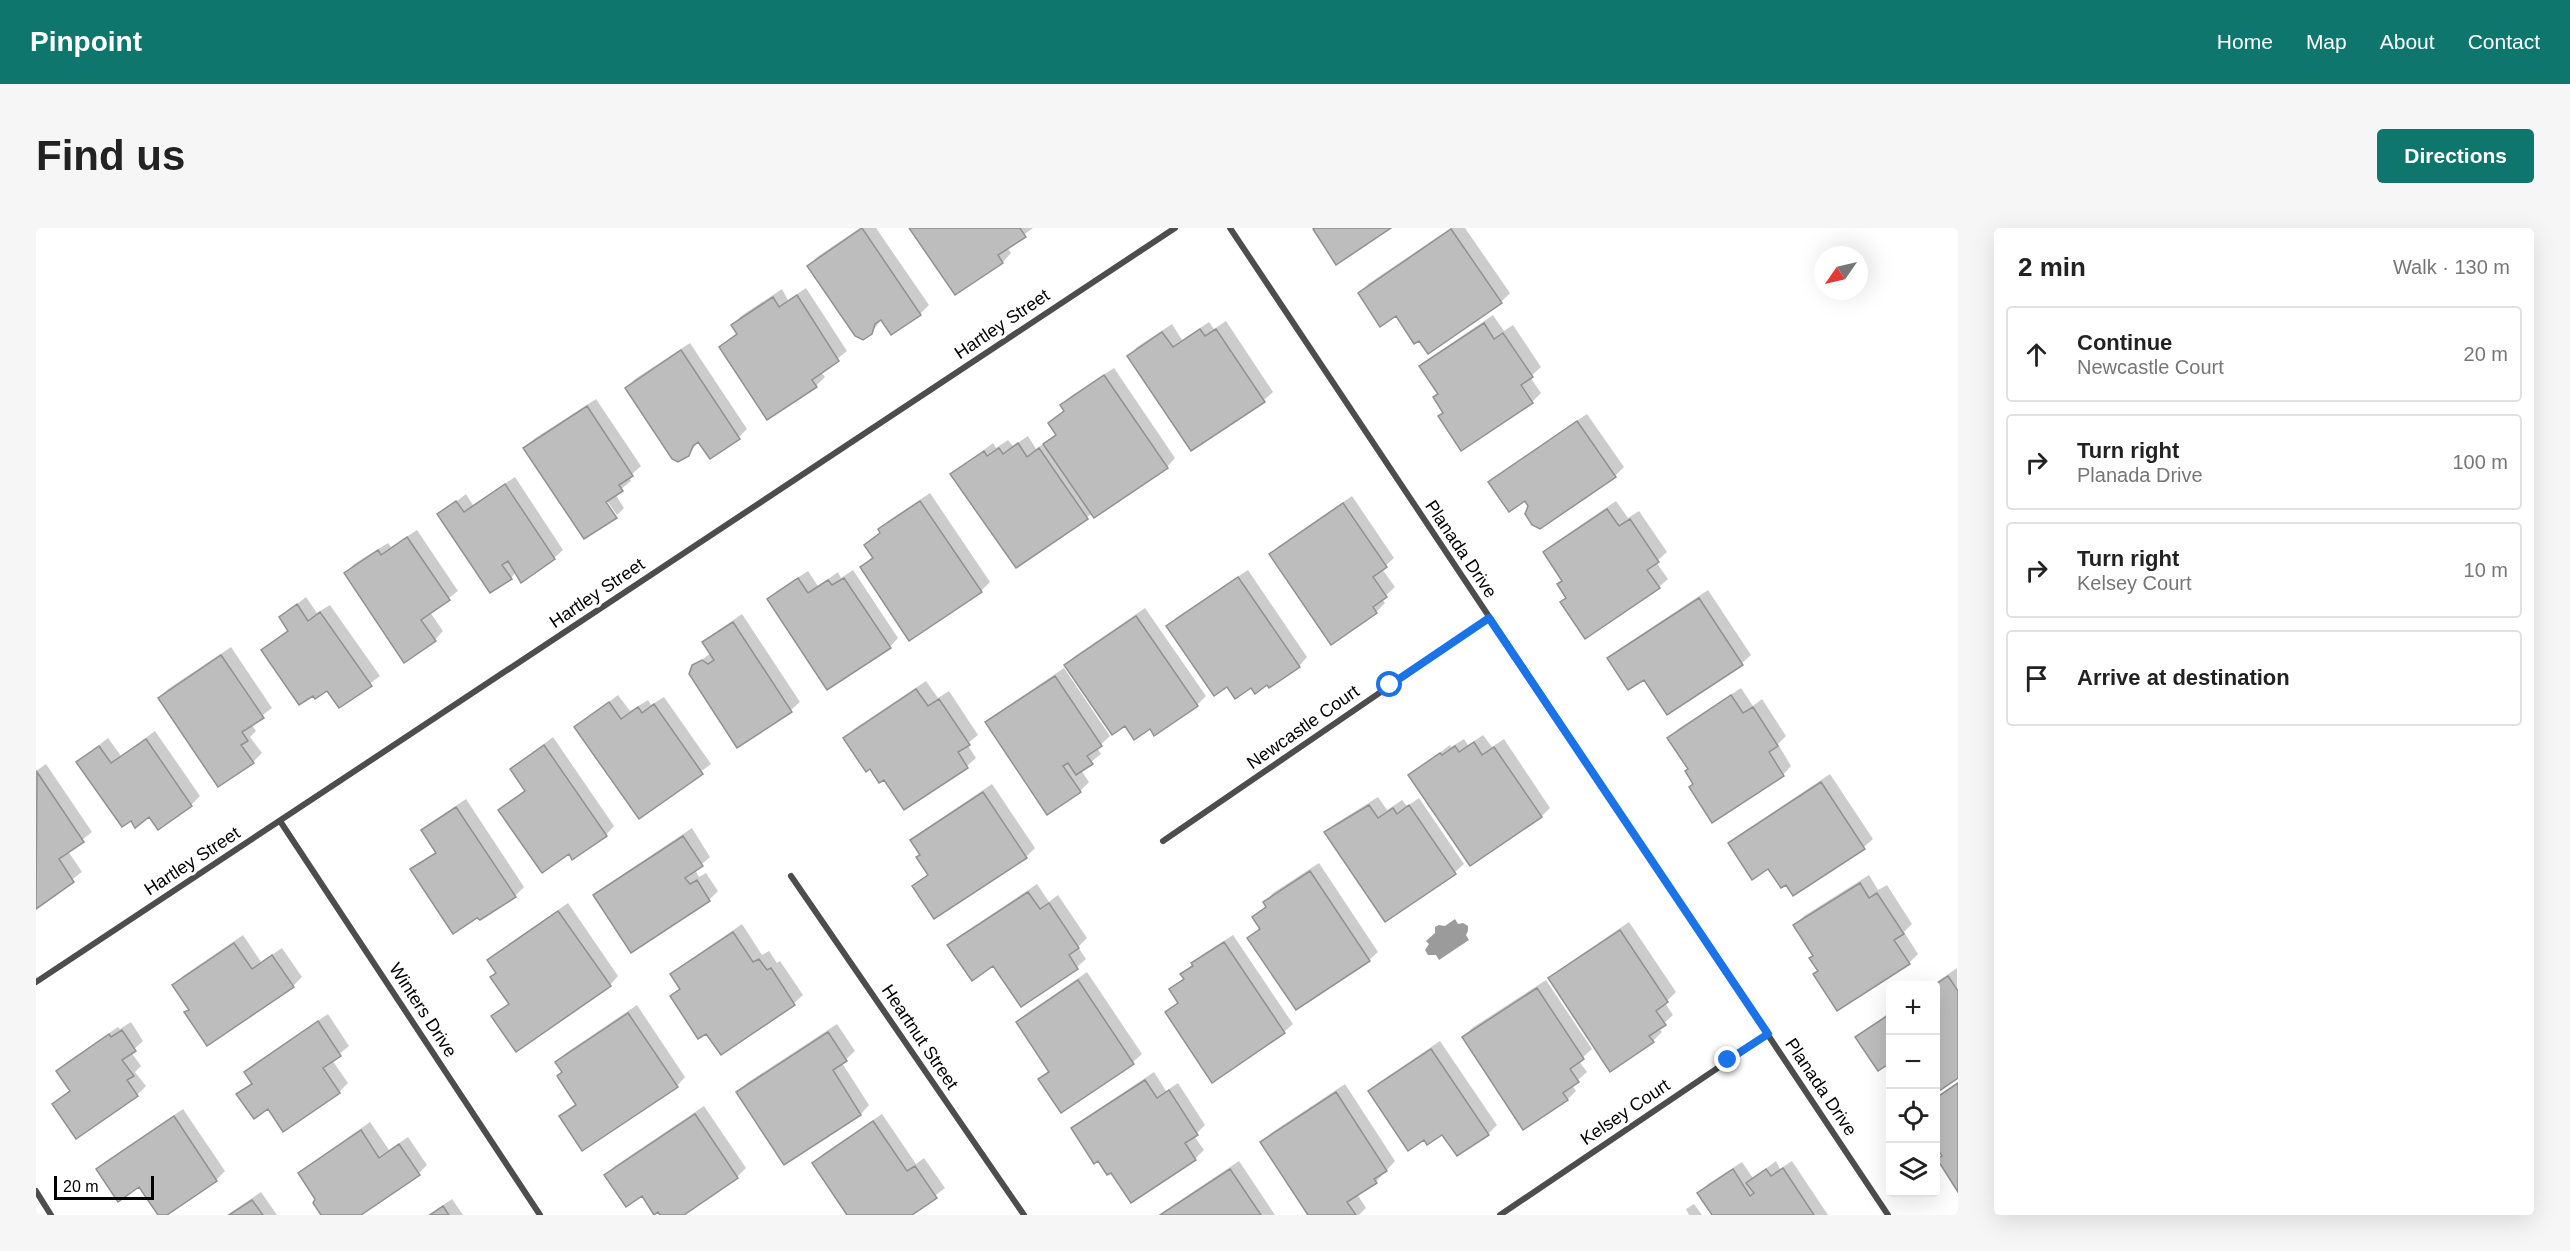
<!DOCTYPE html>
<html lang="en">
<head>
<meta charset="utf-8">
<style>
  :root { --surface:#fff; --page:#f6f6f6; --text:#222; --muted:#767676; --line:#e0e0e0; --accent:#0f766e }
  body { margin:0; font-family:Arial,sans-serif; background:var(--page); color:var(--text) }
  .controls { position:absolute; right:18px; bottom:18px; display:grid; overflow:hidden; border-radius:6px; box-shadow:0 6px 24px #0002 }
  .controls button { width:54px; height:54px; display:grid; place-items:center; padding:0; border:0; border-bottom:2px solid var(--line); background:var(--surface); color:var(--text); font:30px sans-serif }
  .compass { position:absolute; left:1778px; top:18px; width:54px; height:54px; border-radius:50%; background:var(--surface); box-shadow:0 6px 24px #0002; rotate:236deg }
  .scale { position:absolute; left:18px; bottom:15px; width:100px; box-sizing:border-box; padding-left:6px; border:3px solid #000; border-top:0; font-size:16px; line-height:21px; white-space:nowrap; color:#000; -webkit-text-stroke:4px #fff; paint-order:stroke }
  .stop { position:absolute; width:18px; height:18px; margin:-14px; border:4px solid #1a73e8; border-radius:50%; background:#fff }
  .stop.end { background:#1a73e8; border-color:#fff; box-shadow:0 2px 6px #0008 }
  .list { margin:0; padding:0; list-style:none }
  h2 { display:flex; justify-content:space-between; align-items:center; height:78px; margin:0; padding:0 24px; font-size:26px }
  h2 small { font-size:20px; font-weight:400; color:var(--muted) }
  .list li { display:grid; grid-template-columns:39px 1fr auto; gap:18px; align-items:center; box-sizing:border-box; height:96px; margin:0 12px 12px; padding:0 12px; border:2px solid var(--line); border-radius:6px }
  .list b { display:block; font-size:22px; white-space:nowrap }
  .list p { margin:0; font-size:20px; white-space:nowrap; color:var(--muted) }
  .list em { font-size:20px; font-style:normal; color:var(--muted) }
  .icon { flex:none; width:33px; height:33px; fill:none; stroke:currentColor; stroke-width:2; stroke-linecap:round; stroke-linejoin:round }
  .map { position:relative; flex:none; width:1922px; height:987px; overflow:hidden; border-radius:6px }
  header { display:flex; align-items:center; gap:36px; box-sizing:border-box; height:84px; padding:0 30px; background:var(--accent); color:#fff }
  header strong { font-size:28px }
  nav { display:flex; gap:33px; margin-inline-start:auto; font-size:21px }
  .intro { display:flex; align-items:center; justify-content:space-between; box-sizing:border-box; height:144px; padding:0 36px }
  h1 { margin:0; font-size:42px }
  .button { padding:15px 27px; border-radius:6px; background:var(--accent); color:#fff; font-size:21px; font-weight:700 }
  main { display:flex; gap:36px; padding:0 36px }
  aside { flex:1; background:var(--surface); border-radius:6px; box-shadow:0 6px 24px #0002 }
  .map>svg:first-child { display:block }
</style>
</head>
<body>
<header>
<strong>Pinpoint</strong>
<nav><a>Home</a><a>Map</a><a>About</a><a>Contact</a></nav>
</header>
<div class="intro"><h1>Find us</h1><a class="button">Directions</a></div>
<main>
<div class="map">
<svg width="1922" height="987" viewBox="0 0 1922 987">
  <rect width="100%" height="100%" fill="#fff"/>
  <path fill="#9b9b9b" d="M 1419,691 L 1422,696 L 1427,695 L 1432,698 L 1432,703 L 1430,707 L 1433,712 L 1403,732 L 1400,727 L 1392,727 L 1389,722 L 1393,716 L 1390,713 L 1399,705 L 1399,699 L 1403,697 L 1409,698 Z"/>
  <path fill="#0003" d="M 824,0 L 840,0 L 893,77 L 884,86 L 846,91 L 835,105 L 773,38 L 781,29 Z
    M 875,0 L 997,0 L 971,19 L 975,25 L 967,34 L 920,65 Z
    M 1415,0 L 1429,0 L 1474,65 L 1465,74 L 1383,111 L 1360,86 L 1324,65 L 1332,56 Z
    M 770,60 L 811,123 L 785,144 L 789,149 L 780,158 L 685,119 L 702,105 L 697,97 L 705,88 L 746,61 L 752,72 Z
    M 1457,87 L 1468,103 L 1477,97 L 1505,139 L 1494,149 L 1505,165 L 1496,174 L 1408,184 L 1403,165 L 1385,138 L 1394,130 Z
    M 1190,93 L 1237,164 L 1228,172 L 1155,221 L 1093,128 L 1101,119 L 1136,96 L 1146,112 L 1173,94 L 1178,101 Z
    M 654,115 L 711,201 L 703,209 L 663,213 L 652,227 L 591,160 L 599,151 Z
    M 1078,140 L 1139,230 L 1131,239 L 1051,289 L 916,246 L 957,215 L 960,220 L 972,212 L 977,218 L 992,208 L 1000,221 L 1021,205 L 1014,195 L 1029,182 L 1026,177 L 1035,168 Z
    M 560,171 L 605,238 L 593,249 L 595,253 L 579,266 L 588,280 L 581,287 L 567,267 L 489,220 L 498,211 Z
    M 1551,186 L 1588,239 L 1579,248 L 1494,278 L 1489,271 L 1454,255 L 1463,246 Z
    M 479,249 L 527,322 L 518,330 L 480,344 L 475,350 L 403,287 L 430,266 L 437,277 Z
    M 894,265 L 954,354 L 945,363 L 826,339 L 837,328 L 830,317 L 845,304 L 844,302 L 852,293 Z
    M 1316,268 L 1358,330 L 1346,341 L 1359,359 L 1346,371 L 1349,375 L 1340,384 L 1235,326 L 1243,318 Z
    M 1580,273 L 1592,290 L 1603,283 L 1631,324 L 1620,334 L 1632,351 L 1623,359 L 1525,374 L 1531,369 L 1527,352 L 1508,324 L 1517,316 Z
    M 381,302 L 422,363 L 394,384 L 407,403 L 399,412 L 310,345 L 318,336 L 352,315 L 355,319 Z
    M 817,342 L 862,410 L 854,419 L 733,371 L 741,363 L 772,343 L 782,358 L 802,344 L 805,350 Z
    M 1212,342 L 1271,429 L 1263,438 L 1215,458 L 1192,457 L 1132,398 L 1141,389 Z
    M 1672,362 L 1715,427 L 1706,435 L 1631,485 L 1608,449 L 1573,431 L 1582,422 Z
    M 270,369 L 281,385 L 294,377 L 344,448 L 304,478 L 291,461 L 227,422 L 253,401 L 245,389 Z
    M 1109,380 L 1170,468 L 1161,477 L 1089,496 L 1030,437 L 1039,428 Z
    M 706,386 L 764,474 L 755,482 L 702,518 L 657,438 L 675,425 L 668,414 L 677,406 Z
    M 195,419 L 236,480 L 215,496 L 220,503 L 214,509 L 226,525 L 217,534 L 123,470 L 132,461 Z
    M 1028,440 L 1074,508 L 1061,520 L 1065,526 L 1045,542 L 1053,554 L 1044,563 L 951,494 L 960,486 Z
    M 890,453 L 902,470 L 913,463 L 942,507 L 931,516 L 940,530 L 931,538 L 868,580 L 848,550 L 809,510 L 818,501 Z
    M 1705,460 L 1717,478 L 1726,471 L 1750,508 L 1742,516 L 1755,538 L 1747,547 L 1658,556 L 1654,540 L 1633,510 L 1642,501 Z
    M 582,467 L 594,483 L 612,472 L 615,477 L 628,469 L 675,536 L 604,589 L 540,499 Z
    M 119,503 L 164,568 L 155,577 L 114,587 L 42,534 L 72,510 L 85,528 Z
    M 1447,507 L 1456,519 L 1468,511 L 1514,580 L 1506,588 L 1434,636 L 1374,547 L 1414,517 L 1415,519 L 1428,511 L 1432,517 Z
    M 517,509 L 578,598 L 570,607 L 533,624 L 464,582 L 490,561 L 475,541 Z
    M 10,536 L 56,604 L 32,623 L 46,644 L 0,679 L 0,543 Z
    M 1794,546 L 1837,611 L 1828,619 L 1758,666 L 1750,655 L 1732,639 L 1694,615 L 1703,607 Z
    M 956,556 L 999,620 L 990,629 L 878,658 L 893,645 L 885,626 L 876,612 L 885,604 Z
    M 1342,569 L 1351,582 L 1366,572 L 1371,578 L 1383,570 L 1428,636 L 1419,644 L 1290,605 L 1299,596 Z
    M 430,571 L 488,659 L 479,668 L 441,688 L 376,641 L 401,623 L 387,602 L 396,594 Z
    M 656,600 L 674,629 L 659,642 L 663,649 L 670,645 L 682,663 L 673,672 L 559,668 L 568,659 Z
    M 1283,635 L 1342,724 L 1333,732 L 1213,710 L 1225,699 L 1218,689 L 1231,677 L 1229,674 L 1237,665 Z
    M 1833,647 L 1842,662 L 1851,657 L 1876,696 L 1868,704 L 1882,726 L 1873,735 L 1783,742 L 1779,727 L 1759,697 L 1768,688 Z
    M 1001,656 L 1013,674 L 1022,667 L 1051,710 L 1042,719 L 1050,731 L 1041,739 L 985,777 L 958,736 L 913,717 L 922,709 Z
    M 532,675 L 582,748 L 574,757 L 457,789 L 473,775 L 461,744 L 453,732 L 462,724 Z
    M 1593,694 L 1640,764 L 1629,775 L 1637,787 L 1623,800 L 1626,804 L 1617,813 L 1514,750 L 1523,742 Z
    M 706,696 L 726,727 L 733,723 L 741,735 L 744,733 L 767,767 L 758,775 L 685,825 L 671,803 L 636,769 L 645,759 L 636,746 L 645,738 Z
    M 207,707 L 225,734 L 246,720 L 266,749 L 257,758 L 150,784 L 154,781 L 138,757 L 147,748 Z
    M 1197,707 L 1257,796 L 1248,804 L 1131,784 L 1143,773 L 1135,762 L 1149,750 L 1146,746 L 1166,727 Z
    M 1921,740 L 1922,848 L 1900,863 L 1900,758 L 1895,758 Z
    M 1051,744 L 1106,826 L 1097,834 L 1025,883 L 1004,851 L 1013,842 L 981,794 L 990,786 Z
    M 1510,752 L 1556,821 L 1543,833 L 1551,844 L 1536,857 L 1540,863 L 1532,871 L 1488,900 L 1428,809 L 1436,800 Z
    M 601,777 L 649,849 L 641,858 L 525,888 L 540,875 L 521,834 L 530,825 Z
    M 1854,784 L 1854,833 L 1842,841 L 1821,809 Z
    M 292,786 L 313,818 L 296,832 L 312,855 L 303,864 L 233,879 L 202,867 L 216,854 L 210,844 L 218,836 Z
    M 95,794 L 107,813 L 95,824 L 105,838 L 99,844 L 110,858 L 101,867 L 18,876 L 35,861 L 22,843 L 31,834 L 82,799 L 84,801 Z
    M 801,796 L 819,823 L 806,835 L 833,877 L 825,886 L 748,935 L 702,864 L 711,855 Z
    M 1404,813 L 1461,897 L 1452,906 L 1406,904 L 1334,863 L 1342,855 Z
    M 1118,844 L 1130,863 L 1142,855 L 1169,897 L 1158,908 L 1168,922 L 1159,931 L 1076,943 L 1037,900 L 1046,892 Z
    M 1922,854 L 1922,961 L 1900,916 L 1900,869 Z
    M 1309,856 L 1359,933 L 1340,954 L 1321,966 L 1330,980 L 1323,987 L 1274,987 L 1226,914 L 1235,905 Z
    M 668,878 L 710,940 L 701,949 L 645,987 L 626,987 L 606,966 L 570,947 L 579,938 Z
    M 147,881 L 189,943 L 180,952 L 128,987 L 123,987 L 103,957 L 62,941 L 70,933 Z
    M 846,886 L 880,936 L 888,930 L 909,960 L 874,987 L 813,987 L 778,935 L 787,926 Z
    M 334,894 L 353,922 L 372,909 L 391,937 L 383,945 L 323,987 L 287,987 L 281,971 L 264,945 L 273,937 Z
    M 1203,933 L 1239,987 L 1123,987 L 1124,986 Z
    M 1740,933 L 1744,941 L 1756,933 L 1792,987 L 1678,987 L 1663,965 L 1672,956 L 1706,934 L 1717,950 Z
    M 225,964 L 241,987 L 191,987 Z
    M 416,971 L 427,987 L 392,987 Z
    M 1658,976 L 1666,987 L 1653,987 L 1650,981 Z"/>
  <path fill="#bdbdbd" stroke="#919191" stroke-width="1.5" d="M 826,0 L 885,87 L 855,107 L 845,92 L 839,96 L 836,106 L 827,112 L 819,108 L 771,38 Z
    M 873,0 L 984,0 L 990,9 L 962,27 L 967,35 L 919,67 Z
    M 1279,0 L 1355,0 L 1300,37 L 1277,1 Z
    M 1415,1 L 1466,75 L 1392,126 L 1383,113 L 1378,116 L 1360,88 L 1344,99 L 1322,65 Z
    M 761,67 L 803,133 L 776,152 L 781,159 L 731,192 L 683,119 L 701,106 L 695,97 L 737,69 L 743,79 Z
    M 1448,95 L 1458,111 L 1467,105 L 1497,149 L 1485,157 L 1497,175 L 1425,223 L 1402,188 L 1407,185 L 1397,169 L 1402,166 L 1383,138 Z
    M 1164,101 L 1169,108 L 1180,101 L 1229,174 L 1155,223 L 1091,128 L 1126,104 L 1137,119 Z
    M 645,122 L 704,211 L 674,231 L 662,214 L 657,218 L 653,228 L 642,234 L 636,231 L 589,160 Z
    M 1068,147 L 1132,240 L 1058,290 L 1007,216 L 1020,207 L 1012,195 L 1028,183 L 1024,177 Z
    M 551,178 L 597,248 L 583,257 L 587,263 L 570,274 L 581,290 L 548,311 L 487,220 Z
    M 1541,193 L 1580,249 L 1504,301 L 1496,297 L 1489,286 L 1492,278 L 1489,273 L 1473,284 L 1452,254 Z
    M 982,215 L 991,229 L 1003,220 L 1052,291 L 980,340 L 914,246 L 948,223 L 951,228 L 963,220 L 967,226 Z
    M 469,256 L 519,331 L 485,355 L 472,333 L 466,337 L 476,351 L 454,365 L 401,286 L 420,273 L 428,284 Z
    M 884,273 L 946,364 L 873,413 L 824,339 L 837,330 L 828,317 L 844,305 L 842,301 Z
    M 1307,275 L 1351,339 L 1337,349 L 1351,369 L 1337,379 L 1341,385 L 1295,417 L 1233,326 Z
    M 1571,281 L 1583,298 L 1594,291 L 1623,334 L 1611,342 L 1624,360 L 1549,411 L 1524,374 L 1530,370 L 1521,356 L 1526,353 L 1507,324 Z
    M 371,309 L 414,372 L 385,392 L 400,413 L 368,435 L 308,345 L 342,322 L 345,327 Z
    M 1202,349 L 1264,439 L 1233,460 L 1231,457 L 1219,466 L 1215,460 L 1199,471 L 1191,459 L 1178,468 L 1130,398 Z
    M 762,350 L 772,365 L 792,352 L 796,357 L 808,350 L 855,420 L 791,462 L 731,371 Z
    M 1663,370 L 1707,437 L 1631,487 L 1608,452 L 1592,462 L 1571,430 Z
    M 261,376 L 272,393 L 284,384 L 336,458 L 303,480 L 291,463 L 279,471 L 277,468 L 263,477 L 225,422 L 252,403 L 243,389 Z
    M 1100,388 L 1162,478 L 1118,508 L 1114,501 L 1098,512 L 1089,498 L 1076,507 L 1028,437 Z
    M 697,394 L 756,484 L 701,520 L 653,446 L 656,437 L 666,432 L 672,436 L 678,432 L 666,414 Z
    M 185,427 L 228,490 L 206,504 L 212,513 L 205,517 L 218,535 L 182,559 L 122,470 Z
    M 1019,448 L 1066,518 L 1051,528 L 1057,536 L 1040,547 L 1032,535 L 1027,538 L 1045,564 L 1011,587 L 949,494 Z
    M 880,461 L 892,478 L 903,471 L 934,517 L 922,524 L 932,540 L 868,582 L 848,552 L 843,555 L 834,541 L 830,544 L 807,510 Z
    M 1695,467 L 1707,485 L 1717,479 L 1742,518 L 1733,524 L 1748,548 L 1676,595 L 1653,559 L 1657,556 L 1649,543 L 1652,541 L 1631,510 Z
    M 573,474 L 585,491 L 602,479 L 606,485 L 618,476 L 667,546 L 603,591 L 538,499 Z
    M 110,511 L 156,578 L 122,602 L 113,589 L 99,600 L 95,593 L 86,599 L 40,534 L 63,518 L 75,535 Z
    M 1438,514 L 1446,527 L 1458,519 L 1506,589 L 1434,638 L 1372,547 L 1404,525 L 1406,527 L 1419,518 L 1423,524 Z
    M 508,517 L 571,608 L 536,632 L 533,626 L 506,645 L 462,582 L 489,563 L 474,541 Z
    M 1,544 L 48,614 L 23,631 L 38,654 L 0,681 Z
    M 1785,554 L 1829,621 L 1757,668 L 1750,657 L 1745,660 L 1732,641 L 1716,652 L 1692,615 Z
    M 947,564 L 991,630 L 898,691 L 876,658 L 892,647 L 880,629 L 884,627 L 874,612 Z
    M 1333,577 L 1342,590 L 1357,580 L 1361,586 L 1373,577 L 1420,646 L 1349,694 L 1288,604 Z
    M 420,579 L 480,669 L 444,692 L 441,690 L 417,706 L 374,641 L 400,625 L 385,602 Z
    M 647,608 L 667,638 L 649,650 L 654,656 L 661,652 L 674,673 L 595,725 L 557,667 Z
    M 1274,643 L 1334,733 L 1260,782 L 1211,710 L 1224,701 L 1216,689 L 1230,679 L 1227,674 Z
    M 1824,655 L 1833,670 L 1841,665 L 1868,706 L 1858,712 L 1874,736 L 1801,783 L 1777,746 L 1782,743 L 1773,730 L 1777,728 L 1757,697 Z
    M 992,664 L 1004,681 L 1013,675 L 1043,720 L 1033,727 L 1042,741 L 985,779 L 957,738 L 936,753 L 911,717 Z
    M 522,683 L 575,758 L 480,824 L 455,788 L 473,776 L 454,749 L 460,745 L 451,732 Z
    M 1584,702 L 1632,774 L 1620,783 L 1630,797 L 1613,808 L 1618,814 L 1574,844 L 1512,750 Z
    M 697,704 L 717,734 L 723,731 L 731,742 L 735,740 L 759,777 L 685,827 L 670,806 L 662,811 L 634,768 L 644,761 L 634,746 Z
    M 1188,714 L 1249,805 L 1176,855 L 1129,784 L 1142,775 L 1133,761 L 1148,751 L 1144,746 L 1157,738 L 1155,735 Z
    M 198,715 L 216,741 L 236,727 L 258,759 L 171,818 L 148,784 L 153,782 L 136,757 Z
    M 1912,748 L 1922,763 L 1922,850 L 1900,865 L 1900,758 L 1897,758 Z
    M 1042,752 L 1098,836 L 1025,885 L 1002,851 L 1013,844 L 980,794 Z
    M 1501,760 L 1548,831 L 1534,841 L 1543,854 L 1527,865 L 1532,872 L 1487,902 L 1426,809 Z
    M 592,785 L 642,859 L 546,923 L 523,888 L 540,877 L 521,848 L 526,844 L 519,834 Z
    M 1854,786 L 1854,835 L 1842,843 L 1819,809 Z
    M 282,793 L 305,828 L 287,840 L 304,865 L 247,904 L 232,881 L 218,891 L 200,866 L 216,856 L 208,844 Z
    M 86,802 L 100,823 L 86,832 L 98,848 L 91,852 L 102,868 L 40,911 L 16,876 L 34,863 L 20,843 L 73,806 L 75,809 Z
    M 792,804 L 811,833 L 797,842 L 825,887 L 748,937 L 700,864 Z
    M 1395,821 L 1453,907 L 1421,928 L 1406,907 L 1391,917 L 1388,912 L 1372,923 L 1332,863 Z
    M 1109,852 L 1121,870 L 1133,862 L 1162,907 L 1149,915 L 1160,932 L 1095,975 L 1075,945 L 1071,947 L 1062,933 L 1058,936 L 1035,900 Z
    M 1922,855 L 1922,964 L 1901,931 L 1906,928 L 1900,919 L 1900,870 Z
    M 1300,864 L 1351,943 L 1338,951 L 1341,955 L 1311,974 L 1320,987 L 1272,987 L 1224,914 Z
    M 659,886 L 702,950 L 648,987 L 624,987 L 622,984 L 618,987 L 606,968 L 590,979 L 568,947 Z
    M 138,888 L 181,953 L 131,987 L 122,987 L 103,959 L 82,974 L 60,941 Z
    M 837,893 L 871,943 L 879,938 L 901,970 L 876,987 L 811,987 L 776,935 Z
    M 325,902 L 343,930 L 363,916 L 384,947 L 325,987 L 285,987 L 277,975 L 279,971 L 262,945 Z
    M 1747,940 L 1778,987 L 1676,987 L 1661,965 L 1697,941 L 1714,968 L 1718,965 L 1710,955 L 1730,941 L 1735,948 Z
    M 1194,941 L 1225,987 L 1124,987 Z
    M 216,972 L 227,987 L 193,987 Z
    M 407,978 L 413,987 L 394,987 Z"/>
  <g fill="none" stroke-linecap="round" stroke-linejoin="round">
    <path stroke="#4d4d4d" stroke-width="6" d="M 1194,0 L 1852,987
      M 244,593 L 504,987
      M 1127,613 L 1453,390
      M 755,648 L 988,987
      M 0,754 L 1139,0
      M 0,963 L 15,987
      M 1464,987 L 1732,806"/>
  </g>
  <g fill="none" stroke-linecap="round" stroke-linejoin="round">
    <path stroke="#1a73e8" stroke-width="8" d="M 1354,457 L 1453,390 L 1732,806 L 1692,832"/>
  </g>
  <g text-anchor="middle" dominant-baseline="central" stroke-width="6" stroke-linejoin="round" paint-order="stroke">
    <g font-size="18" fill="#000" stroke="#fff">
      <text transform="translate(966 96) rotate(-34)">Hartley Street</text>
      <text transform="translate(1425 321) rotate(56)">Planada Drive</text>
      <text transform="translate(561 365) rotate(-34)">Hartley Street</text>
      <text transform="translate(1267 499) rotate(-35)">Newcastle Court</text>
      <text transform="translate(156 633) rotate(-33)">Hartley Street</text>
      <text transform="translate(387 782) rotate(57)">Winters Drive</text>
      <text transform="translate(884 809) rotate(56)">Heartnut Street</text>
      <text transform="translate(1785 859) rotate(56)">Planada Drive</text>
      <text transform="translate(1589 884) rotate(-34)">Kelsey Court</text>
    </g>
  </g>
</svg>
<div class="controls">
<button>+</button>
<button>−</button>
<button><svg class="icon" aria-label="locate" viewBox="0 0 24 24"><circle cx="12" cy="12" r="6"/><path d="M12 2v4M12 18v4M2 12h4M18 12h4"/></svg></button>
<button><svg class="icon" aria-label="layers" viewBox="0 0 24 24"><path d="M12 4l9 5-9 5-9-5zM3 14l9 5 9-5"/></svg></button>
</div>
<svg class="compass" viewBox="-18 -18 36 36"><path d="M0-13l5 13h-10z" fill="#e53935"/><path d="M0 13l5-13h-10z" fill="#767676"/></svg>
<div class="scale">20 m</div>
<div class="stop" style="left:1354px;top:457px"></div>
<div class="stop end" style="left:1692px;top:832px"></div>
</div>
<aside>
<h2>2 min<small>Walk · 130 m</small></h2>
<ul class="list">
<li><svg class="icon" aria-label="ahead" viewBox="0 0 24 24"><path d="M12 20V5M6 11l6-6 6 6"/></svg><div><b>Continue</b><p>Newcastle Court</p></div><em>20 m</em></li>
<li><svg class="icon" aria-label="right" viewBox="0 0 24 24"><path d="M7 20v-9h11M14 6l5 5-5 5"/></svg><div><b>Turn right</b><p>Planada Drive</p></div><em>100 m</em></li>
<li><svg class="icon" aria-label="right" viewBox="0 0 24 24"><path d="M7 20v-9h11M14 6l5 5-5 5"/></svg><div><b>Turn right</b><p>Kelsey Court</p></div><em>10 m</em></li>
<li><svg class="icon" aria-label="arrive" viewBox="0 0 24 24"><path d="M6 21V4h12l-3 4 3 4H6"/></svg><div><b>Arrive at destination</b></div></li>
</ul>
</aside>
</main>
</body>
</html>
